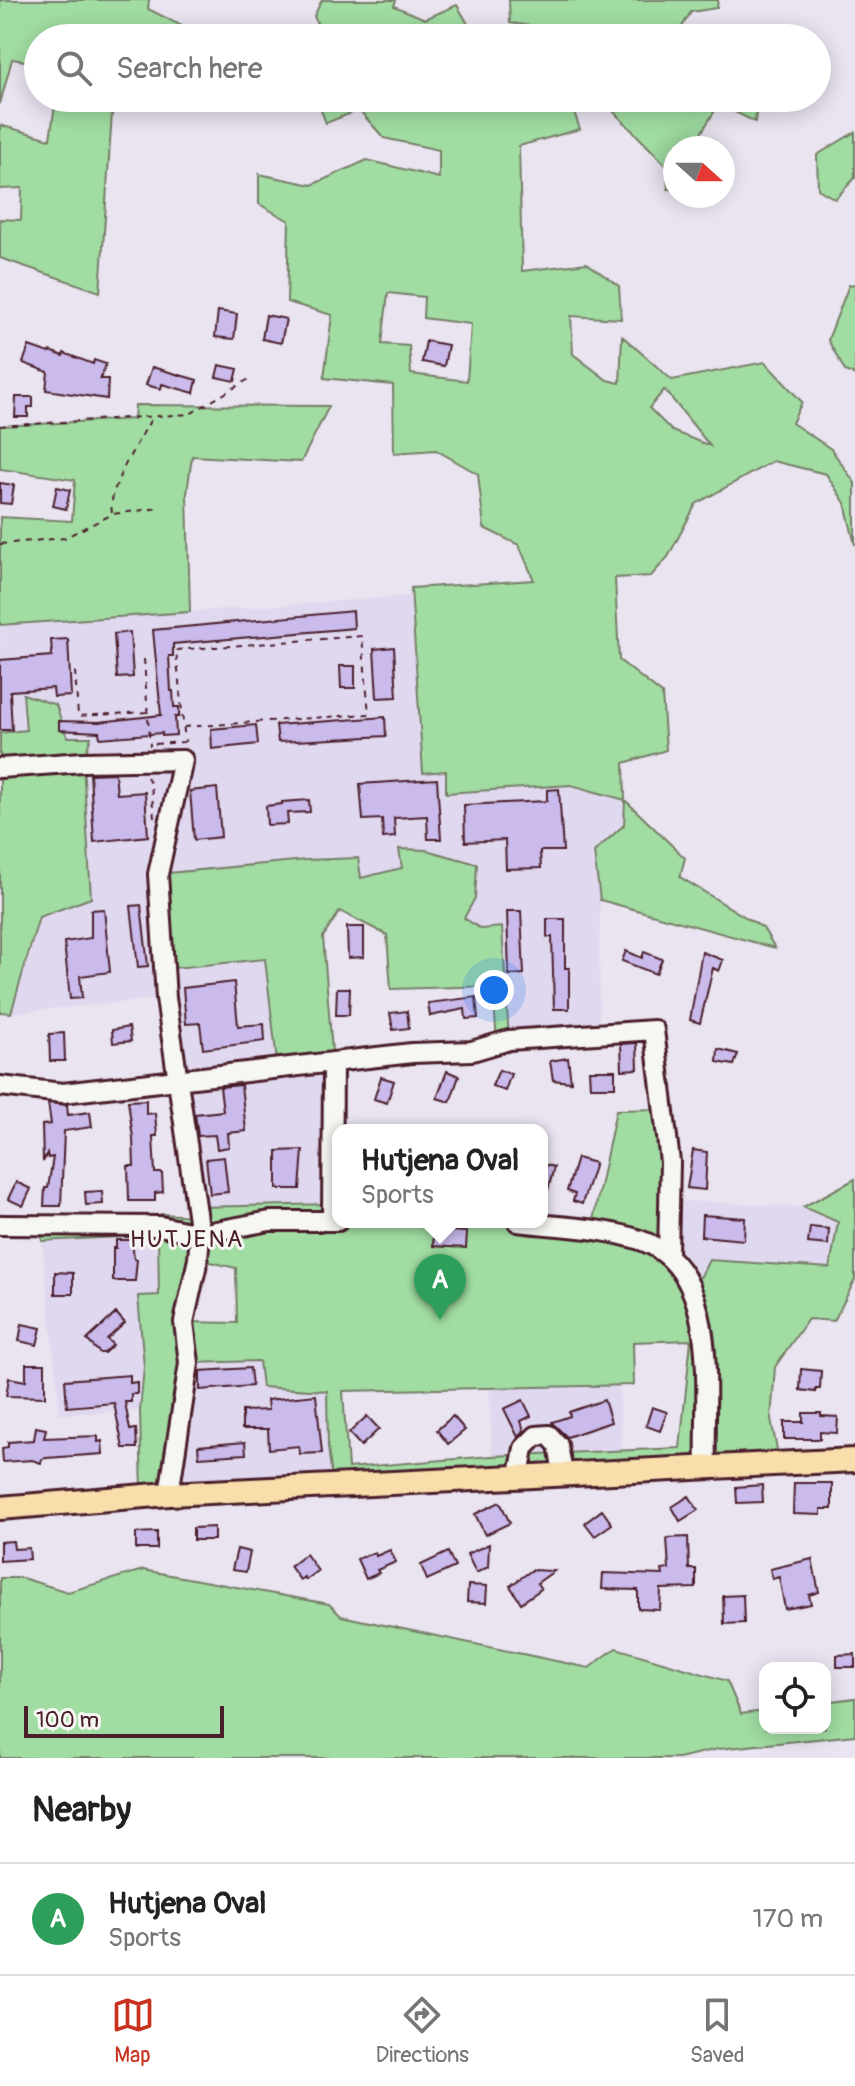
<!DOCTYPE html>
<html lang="en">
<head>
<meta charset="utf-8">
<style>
  :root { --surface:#fff; --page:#f6f6f6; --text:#222; --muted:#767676; --line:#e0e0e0; --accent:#c8321e }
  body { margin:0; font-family:Pangolin,sans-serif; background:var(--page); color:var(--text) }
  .controls { position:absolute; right:24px; bottom:24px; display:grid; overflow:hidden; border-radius:16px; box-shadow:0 4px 20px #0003 }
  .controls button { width:72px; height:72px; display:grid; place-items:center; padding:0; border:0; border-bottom:2px solid var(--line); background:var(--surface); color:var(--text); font:40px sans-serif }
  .compass { position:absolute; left:663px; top:136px; width:72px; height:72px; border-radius:50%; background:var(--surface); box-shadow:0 4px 20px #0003; rotate:111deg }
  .scale { position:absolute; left:24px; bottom:20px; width:200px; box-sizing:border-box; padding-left:8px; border:4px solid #4a1f2b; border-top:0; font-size:22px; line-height:28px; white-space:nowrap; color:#4a1f2b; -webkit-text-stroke:6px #f6f6f2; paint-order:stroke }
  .you { position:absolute; left:494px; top:990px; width:28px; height:28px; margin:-20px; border:6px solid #fff; border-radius:50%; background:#1a73e8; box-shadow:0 0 0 12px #1a73e833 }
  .badge { display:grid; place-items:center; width:52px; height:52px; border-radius:50%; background:var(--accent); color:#fff; font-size:26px; font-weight:700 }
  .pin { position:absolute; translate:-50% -66px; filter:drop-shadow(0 2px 4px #0008) }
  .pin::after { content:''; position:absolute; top:42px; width:28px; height:24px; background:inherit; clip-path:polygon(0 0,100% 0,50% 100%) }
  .popup { position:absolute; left:332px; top:1124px; width:216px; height:104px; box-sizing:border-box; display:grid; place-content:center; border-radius:16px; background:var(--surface); filter:drop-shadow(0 2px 6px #0005); font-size:26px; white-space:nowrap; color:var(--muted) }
  .popup b { font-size:30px; color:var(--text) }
  .popup::after { content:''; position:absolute; left:50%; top:100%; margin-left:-16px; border:16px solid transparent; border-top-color:var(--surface) }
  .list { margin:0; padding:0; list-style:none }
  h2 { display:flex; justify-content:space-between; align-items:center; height:104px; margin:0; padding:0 32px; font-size:34px }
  h2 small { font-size:26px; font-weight:400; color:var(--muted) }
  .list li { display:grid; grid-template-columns:52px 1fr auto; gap:24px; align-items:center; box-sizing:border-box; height:112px; padding:0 32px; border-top:2px solid var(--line) }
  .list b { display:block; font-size:30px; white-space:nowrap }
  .list p { margin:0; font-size:26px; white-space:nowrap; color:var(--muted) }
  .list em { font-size:26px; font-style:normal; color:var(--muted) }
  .icon { flex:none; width:44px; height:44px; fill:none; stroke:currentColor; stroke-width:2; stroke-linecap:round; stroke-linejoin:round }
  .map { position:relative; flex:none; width:855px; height:1758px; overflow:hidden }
  .search { position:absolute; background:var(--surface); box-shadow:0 4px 20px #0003; left:24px; right:24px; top:24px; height:88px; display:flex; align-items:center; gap:20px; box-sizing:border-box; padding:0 28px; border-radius:44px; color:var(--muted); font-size:30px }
  .sheet { height:216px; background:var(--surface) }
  nav { display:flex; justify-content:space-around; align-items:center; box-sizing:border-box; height:112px; border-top:2px solid var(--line); background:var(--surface); font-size:22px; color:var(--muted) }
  nav a { display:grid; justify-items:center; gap:4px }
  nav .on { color:var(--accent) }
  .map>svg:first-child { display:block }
</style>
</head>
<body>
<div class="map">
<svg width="855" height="1758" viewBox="0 0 855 1758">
  <rect width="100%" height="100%" fill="#e9e4f0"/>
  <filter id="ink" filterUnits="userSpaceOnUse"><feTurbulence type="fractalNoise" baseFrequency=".0125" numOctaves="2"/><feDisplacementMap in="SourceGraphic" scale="16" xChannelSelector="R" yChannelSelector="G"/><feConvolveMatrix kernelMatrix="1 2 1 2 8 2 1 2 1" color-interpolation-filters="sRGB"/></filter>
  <g filter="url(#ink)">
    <path fill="#e0d8ef" d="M 410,596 L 423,772 L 446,771 L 446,793 L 571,785 L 625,800 L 624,825 L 594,852 L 600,900 L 599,1033 L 509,1040 L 501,927 L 482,929 L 463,918 L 475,898 L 477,864 L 399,850 L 402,868 L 360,879 L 358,859 L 265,959 L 278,1069 L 333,1064 L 332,1204 L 196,1207 L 166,998 L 11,1013 L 90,737 L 66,737 L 23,695 L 26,730 L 0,733 L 0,625 Z
      M 669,1200 L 803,1207 L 838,1222 L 830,1268 L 710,1260 L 701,1276 L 690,1284 L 677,1263 Z
      M 158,1235 L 159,1295 L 138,1296 L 144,1367 L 140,1411 L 60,1414 L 42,1241 Z
      M 260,1361 L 262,1387 L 328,1390 L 328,1447 L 333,1485 L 169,1494 L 189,1363 Z
      M 619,1385 L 622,1451 L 492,1456 L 489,1388 Z"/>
    <path fill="#a1dda3" stroke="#767e67" stroke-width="2" fill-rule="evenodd" d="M 0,0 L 149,0 L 148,9 L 206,38 L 38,38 L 38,63 L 12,59 L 0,104 Z
      M 322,0 L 396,0 L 394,6 L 425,19 L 457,5 L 471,29 L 509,33 L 508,38 L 323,38 L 314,16 Z
      M 509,0 L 718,0 L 717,8 L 691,12 L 675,38 L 562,38 L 563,30 L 510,23 Z
      M 56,98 L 113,98 L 100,292 L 0,258 L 0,219 L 21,220 L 22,188 L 0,189 L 0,125 L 50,139 Z
      M 327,98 L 569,98 L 580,129 L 519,146 L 522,271 L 587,263 L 619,286 L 621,319 L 571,316 L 573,354 L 607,380 L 620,383 L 622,336 L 672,380 L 765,362 L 802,402 L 792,423 L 831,449 L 855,483 L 855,545 L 845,503 L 826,474 L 773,461 L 696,504 L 668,557 L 651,576 L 615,578 L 619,660 L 662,694 L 666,750 L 624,763 L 625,800 L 685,858 L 680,877 L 763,928 L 775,948 L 600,900 L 594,852 L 624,825 L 625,800 L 571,785 L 446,793 L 446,771 L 423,773 L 411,588 L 534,580 L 519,545 L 484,528 L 478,474 L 436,450 L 394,453 L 393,385 L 324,378 L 332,315 L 287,302 L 289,221 L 259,204 L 259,174 L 312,185 L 367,160 L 439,178 L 439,150 L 384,138 L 359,110 L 326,123 L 319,105 ZM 388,293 L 424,297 L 423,318 L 471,324 L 467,381 L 411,374 L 409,346 L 382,344 ZM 664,390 L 665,390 L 710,446 L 672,431 L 649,408 Z
      M 622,98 L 747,98 L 757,104 L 755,122 L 719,104 L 692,148 L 675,148 L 675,190 L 668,189 L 667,166 L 614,112 Z
      M 855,132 L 855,178 L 835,199 L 818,189 L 817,155 Z
      M 855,284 L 855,375 L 845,371 L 828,340 L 849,285 Z
      M 135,405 L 329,406 L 301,462 L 192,456 L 187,493 L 190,612 L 0,625 L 0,517 L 72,521 L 75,480 L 0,469 L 0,426 L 134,419 Z
      M 23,694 L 56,705 L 67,737 L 91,737 L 83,762 L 91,898 L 39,917 L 11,1013 L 0,1012 L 0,733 L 26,730 Z
      M 399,849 L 426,850 L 477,864 L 475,898 L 464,918 L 481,929 L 502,927 L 509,1040 L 497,1044 L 493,986 L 391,989 L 387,935 L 340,911 L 323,937 L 333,1064 L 278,1070 L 265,959 L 164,969 L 158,874 L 306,860 L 358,858 L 361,878 L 402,868 Z
      M 663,1109 L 668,1254 L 691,1283 L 701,1276 L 709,1260 L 830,1268 L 838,1222 L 803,1207 L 855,1179 L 855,1280 L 834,1321 L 808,1319 L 775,1367 L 771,1419 L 780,1465 L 333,1485 L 328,1447 L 327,1391 L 262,1387 L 259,1361 L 189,1363 L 169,1494 L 142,1496 L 140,1411 L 144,1367 L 138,1296 L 159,1295 L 158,1235 L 42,1241 L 40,1225 L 160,1225 L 161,1214 L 197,1216 L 196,1207 L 332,1204 L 338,1222 L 518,1222 L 591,1230 L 616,1110 ZM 198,1259 L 236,1268 L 237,1323 L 184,1322 ZM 691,1340 L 680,1448 L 492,1456 L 348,1468 L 343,1391 L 634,1385 L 633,1342 Z
      M 143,1570 L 329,1604 L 341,1616 L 589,1668 L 616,1648 L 727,1681 L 741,1714 L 765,1711 L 765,1728 L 825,1728 L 825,1702 L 855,1698 L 855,1735 L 718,1749 L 678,1758 L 0,1758 L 0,1578 L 22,1578 L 68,1592 Z"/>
    <path fill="#cabbec" stroke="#4a1f2b" stroke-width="2" d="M 218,311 L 237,314 L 234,339 L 215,337 Z
      M 266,315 L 286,319 L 281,343 L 262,339 Z
      M 426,341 L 448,345 L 444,366 L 422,362 Z
      M 29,346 L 49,353 L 50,351 L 63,356 L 64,353 L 93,364 L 94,360 L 106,364 L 100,379 L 108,379 L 107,399 L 46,390 L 48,372 L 23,363 Z
      M 219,365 L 238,369 L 235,381 L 216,377 Z
      M 152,367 L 197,380 L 194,393 L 162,384 L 161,389 L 146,385 Z
      M 16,397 L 33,397 L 33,407 L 28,407 L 28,417 L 15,417 Z
      M 0,483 L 14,485 L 11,504 L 0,503 Z
      M 57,487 L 70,490 L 66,509 L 53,506 Z
      M 353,611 L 354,628 L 173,644 L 173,656 L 169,656 L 171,691 L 173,691 L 174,707 L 179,707 L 179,717 L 175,717 L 176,735 L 162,736 L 162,733 L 100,738 L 99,732 L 59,730 L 59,721 L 99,722 L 161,715 L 153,630 Z
      M 130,632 L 133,677 L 117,678 L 114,634 Z
      M 68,639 L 71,696 L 54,697 L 53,688 L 10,691 L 12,730 L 0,730 L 0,660 L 52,656 L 51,640 Z
      M 394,647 L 397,697 L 377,698 L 374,649 Z
      M 340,666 L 355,666 L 355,688 L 341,688 Z
      M 385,717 L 386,736 L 278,742 L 276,725 Z
      M 256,725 L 258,744 L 212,749 L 211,729 Z
      M 115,773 L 117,794 L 145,792 L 148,836 L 94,842 L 90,774 Z
      M 437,779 L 441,839 L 428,839 L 427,816 L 394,818 L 395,837 L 383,838 L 382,819 L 363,820 L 360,784 Z
      M 217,788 L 221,837 L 194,840 L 190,791 Z
      M 559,789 L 563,851 L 540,851 L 541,868 L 506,869 L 505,840 L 465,842 L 464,805 L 547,801 L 547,790 Z
      M 309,800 L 310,812 L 287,813 L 288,824 L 267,825 L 266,806 L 282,804 L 282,802 Z
      M 141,905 L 148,966 L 138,967 L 131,906 Z
      M 104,909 L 110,972 L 80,976 L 82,998 L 70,999 L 64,942 L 91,938 L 91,910 Z
      M 507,911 L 521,911 L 524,974 L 509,975 Z
      M 547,919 L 565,919 L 565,968 L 569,968 L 569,1009 L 554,1009 L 552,937 L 547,937 Z
      M 347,927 L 364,927 L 364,957 L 348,958 Z
      M 626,951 L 642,958 L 644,952 L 662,959 L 656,974 L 622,961 Z
      M 702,952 L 723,960 L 719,971 L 713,968 L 700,1023 L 690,1020 Z
      M 234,982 L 238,1026 L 264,1024 L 265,1041 L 203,1049 L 200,1023 L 186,1024 L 183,988 Z
      M 337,988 L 350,988 L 349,1015 L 336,1015 Z
      M 476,997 L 478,1018 L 466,1019 L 465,1009 L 430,1016 L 428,1003 Z
      M 407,1011 L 409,1028 L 393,1030 L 390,1013 Z
      M 129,1027 L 131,1041 L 113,1043 L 112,1030 Z
      M 64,1033 L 65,1061 L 50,1061 L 49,1034 Z
      M 637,1043 L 638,1069 L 622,1070 L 621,1044 Z
      M 718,1049 L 738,1054 L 734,1065 L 717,1062 Z
      M 568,1058 L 571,1082 L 553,1080 L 550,1061 Z
      M 499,1070 L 511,1074 L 505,1091 L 492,1086 Z
      M 589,1070 L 615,1070 L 615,1087 L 590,1087 Z
      M 447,1071 L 459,1076 L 450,1102 L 437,1098 Z
      M 381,1077 L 394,1081 L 387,1103 L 374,1099 Z
      M 241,1085 L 246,1131 L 228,1133 L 229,1147 L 217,1149 L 215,1135 L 198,1136 L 195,1114 L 223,1111 L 220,1087 Z
      M 146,1100 L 146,1114 L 155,1113 L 157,1136 L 153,1136 L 155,1173 L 162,1173 L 163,1192 L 155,1193 L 155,1201 L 129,1201 L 128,1166 L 134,1166 L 133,1138 L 128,1101 Z
      M 48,1103 L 67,1105 L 68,1115 L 90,1112 L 92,1127 L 64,1131 L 61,1206 L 44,1206 L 45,1188 L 48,1188 L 53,1157 L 48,1158 L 47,1153 L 43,1162 L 42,1125 L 51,1124 Z
      M 303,1150 L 300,1189 L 277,1189 L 277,1151 Z
      M 693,1150 L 707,1152 L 705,1190 L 687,1188 Z
      M 224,1157 L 228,1192 L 210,1194 L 206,1159 Z
      M 577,1158 L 595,1163 L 582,1204 L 573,1201 L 575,1194 L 567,1191 Z
      M 542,1164 L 554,1167 L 546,1198 L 542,1197 Z
      M 16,1182 L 31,1189 L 23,1206 L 8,1199 Z
      M 102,1191 L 103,1204 L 86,1205 L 85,1192 Z
      M 702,1215 L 745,1218 L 744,1240 L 701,1236 Z
      M 810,1227 L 829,1229 L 828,1245 L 808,1243 Z
      M 434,1230 L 467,1232 L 466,1248 L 433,1246 Z
      M 116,1240 L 132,1240 L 134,1259 L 137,1259 L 135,1281 L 113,1281 L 113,1248 L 116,1248 Z
      M 55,1272 L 73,1273 L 73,1294 L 55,1294 Z
      M 116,1313 L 125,1323 L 107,1339 L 113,1345 L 104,1353 L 100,1353 L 87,1340 Z
      M 22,1324 L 41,1328 L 37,1345 L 19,1341 Z
      M 26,1364 L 45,1364 L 45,1397 L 6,1396 L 9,1378 L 26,1381 Z
      M 250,1368 L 252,1386 L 200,1390 L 200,1371 Z
      M 801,1369 L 821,1371 L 820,1389 L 816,1389 L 816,1392 L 800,1390 Z
      M 130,1375 L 130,1383 L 137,1382 L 137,1394 L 131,1394 L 131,1402 L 125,1402 L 130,1430 L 136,1429 L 137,1448 L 123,1448 L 114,1403 L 67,1407 L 65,1380 Z
      M 316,1395 L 322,1453 L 300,1454 L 299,1446 L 269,1449 L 268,1429 L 242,1429 L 242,1411 L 268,1410 L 267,1400 Z
      M 523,1400 L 531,1416 L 521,1421 L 524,1431 L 518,1437 L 504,1409 Z
      M 604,1400 L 611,1422 L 567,1437 L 553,1424 L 552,1422 L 570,1416 L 569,1412 Z
      M 652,1407 L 667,1412 L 660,1431 L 646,1426 Z
      M 803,1413 L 821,1413 L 821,1416 L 838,1417 L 837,1433 L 820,1432 L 820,1439 L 784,1439 L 784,1422 L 803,1422 Z
      M 367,1416 L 379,1429 L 361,1446 L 349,1433 Z
      M 453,1416 L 465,1430 L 448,1444 L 437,1430 Z
      M 36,1427 L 46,1429 L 44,1438 L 98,1436 L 98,1442 L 102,1441 L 103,1454 L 46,1458 L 42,1459 L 41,1463 L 32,1460 L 3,1462 L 2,1448 L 8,1447 L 8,1442 L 34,1440 Z
      M 245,1442 L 246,1454 L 199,1457 L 198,1446 Z
      M 794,1483 L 832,1483 L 832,1509 L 821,1509 L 821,1515 L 793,1514 Z
      M 762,1485 L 763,1502 L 737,1503 L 736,1487 Z
      M 689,1496 L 698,1510 L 680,1521 L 672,1507 Z
      M 500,1502 L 510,1523 L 485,1535 L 475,1514 Z
      M 602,1510 L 612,1524 L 595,1536 L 585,1523 Z
      M 214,1527 L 214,1540 L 193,1540 L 193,1528 Z
      M 157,1532 L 157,1549 L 136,1549 L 136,1533 Z
      M 688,1537 L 689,1569 L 696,1569 L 696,1588 L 661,1589 L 660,1610 L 638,1609 L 638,1590 L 602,1589 L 603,1573 L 663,1575 L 662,1570 L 669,1569 L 667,1538 Z
      M 13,1541 L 14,1549 L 29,1548 L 30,1559 L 0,1561 L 0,1542 Z
      M 489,1544 L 488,1567 L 476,1573 L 467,1554 Z
      M 237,1549 L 250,1552 L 246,1572 L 232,1570 Z
      M 390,1550 L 396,1562 L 377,1570 L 379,1573 L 366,1579 L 357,1559 L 375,1552 L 376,1556 Z
      M 448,1552 L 455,1567 L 427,1580 L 421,1565 Z
      M 306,1554 L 318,1571 L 306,1580 L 304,1577 L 300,1580 L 290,1566 Z
      M 812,1559 L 819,1592 L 809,1595 L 811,1604 L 785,1609 L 779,1577 L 772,1579 L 770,1569 Z
      M 532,1570 L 554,1571 L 537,1583 L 541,1589 L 521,1603 L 510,1586 Z
      M 468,1585 L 487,1586 L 486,1603 L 467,1602 Z
      M 743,1595 L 744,1623 L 724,1624 L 723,1596 Z
      M 855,1654 L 855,1667 L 837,1667 L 837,1655 Z"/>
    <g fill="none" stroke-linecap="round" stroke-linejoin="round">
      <g stroke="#4a1f2b" stroke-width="24">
        <path id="minor" d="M 0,768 L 83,762 L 183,760 L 158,874 L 166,998 L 200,1234 L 198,1259 L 184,1322 L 189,1363 L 169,1494
          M 0,1086 L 63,1093 L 412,1053 L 472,1051 L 509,1040 L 654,1030 L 670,1162 L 668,1254
          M 332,1221 L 333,1064
          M 518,1222 C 557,1227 602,1227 640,1240 C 724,1269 703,1395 706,1465
          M 0,1225 L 160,1226 L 200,1234 L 270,1221 L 338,1221
          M 519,1475 L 524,1448 L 536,1436 L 549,1435 L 558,1445 L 563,1473"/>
      </g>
      <g stroke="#4a1f2b" stroke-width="28">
        <path id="major" d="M 0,1508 L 169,1494 L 855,1460"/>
      </g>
      <path stroke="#4a1f2b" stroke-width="2" stroke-dasharray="6 6" stroke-linecap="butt" d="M 0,426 L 190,414 L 249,379
        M 112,513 C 107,487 139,442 152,417
        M 0,544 L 64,538 L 113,514 L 160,508
        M 144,659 L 150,746
        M 75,671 L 78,716 L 148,712
        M 184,727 L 369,714 L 362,636 L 176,650 L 185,742
        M 155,744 L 184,742
        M 147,777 L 151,784 L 154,817"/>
      <use href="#minor" stroke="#f6f6f2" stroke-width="18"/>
      <use href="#major" stroke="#f8deab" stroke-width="22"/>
    </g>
  </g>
  <g text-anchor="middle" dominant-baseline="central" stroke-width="6" stroke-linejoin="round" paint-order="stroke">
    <g font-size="24" letter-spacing="2" fill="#4a1f2b" stroke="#f6f6f2">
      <text x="187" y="1239">HUTJENA</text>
    </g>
  </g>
</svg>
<div class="controls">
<button><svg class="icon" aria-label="locate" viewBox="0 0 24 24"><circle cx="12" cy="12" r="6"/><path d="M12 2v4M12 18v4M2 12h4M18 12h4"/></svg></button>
</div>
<svg class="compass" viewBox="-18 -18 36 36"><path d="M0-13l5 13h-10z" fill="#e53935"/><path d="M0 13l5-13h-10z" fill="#767676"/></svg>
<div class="scale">100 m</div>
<div class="you"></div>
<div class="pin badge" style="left:440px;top:1320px;background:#2e9e5b">A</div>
<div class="popup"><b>Hutjena Oval</b>Sports</div>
<div class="search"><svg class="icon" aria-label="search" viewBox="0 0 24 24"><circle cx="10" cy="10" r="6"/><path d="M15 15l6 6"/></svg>Search here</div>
</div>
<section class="sheet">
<h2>Nearby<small></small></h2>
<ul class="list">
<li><span class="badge" style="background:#2e9e5b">A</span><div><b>Hutjena Oval</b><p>Sports</p></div><em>170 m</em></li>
</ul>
</section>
<nav>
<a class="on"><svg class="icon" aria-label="map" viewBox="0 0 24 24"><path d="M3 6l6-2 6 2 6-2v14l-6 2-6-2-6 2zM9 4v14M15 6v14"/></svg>Map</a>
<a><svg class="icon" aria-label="directions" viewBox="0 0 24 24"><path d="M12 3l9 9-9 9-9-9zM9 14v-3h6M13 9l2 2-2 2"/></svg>Directions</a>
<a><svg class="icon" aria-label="saved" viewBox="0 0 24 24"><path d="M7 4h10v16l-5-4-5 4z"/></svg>Saved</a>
</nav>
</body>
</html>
